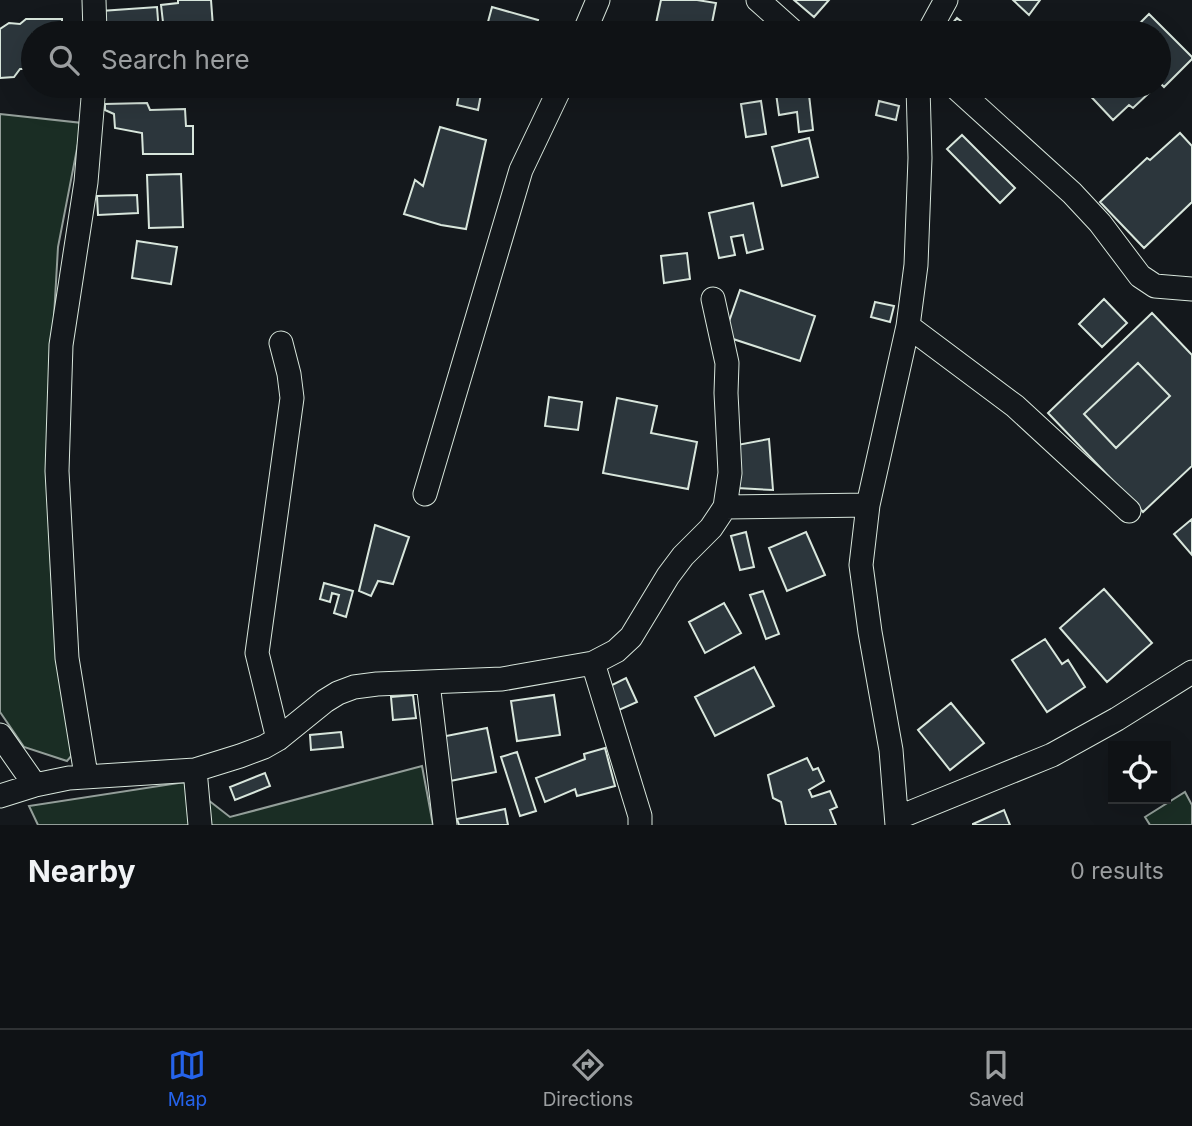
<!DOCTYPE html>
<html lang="en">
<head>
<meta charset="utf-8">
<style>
  :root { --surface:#0f1215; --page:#1d2022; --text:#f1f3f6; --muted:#9b9ea0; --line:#2f3234; --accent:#2563eb }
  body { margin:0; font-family:Inter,sans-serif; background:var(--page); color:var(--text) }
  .controls { position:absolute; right:21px; bottom:21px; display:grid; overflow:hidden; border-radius:0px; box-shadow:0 7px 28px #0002 }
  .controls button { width:63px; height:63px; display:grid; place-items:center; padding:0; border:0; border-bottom:2px solid var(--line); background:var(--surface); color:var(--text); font:35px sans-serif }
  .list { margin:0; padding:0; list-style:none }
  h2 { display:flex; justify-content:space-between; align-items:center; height:91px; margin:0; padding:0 28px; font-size:30px }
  h2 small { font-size:23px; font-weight:400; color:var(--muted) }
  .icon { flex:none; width:38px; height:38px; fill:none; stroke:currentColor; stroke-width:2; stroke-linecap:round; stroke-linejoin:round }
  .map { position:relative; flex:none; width:1192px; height:825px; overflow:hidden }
  .search { position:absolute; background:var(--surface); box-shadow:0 7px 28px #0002; left:21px; right:21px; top:21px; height:77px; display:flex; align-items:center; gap:18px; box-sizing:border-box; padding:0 24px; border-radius:38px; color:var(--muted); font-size:26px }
  .sheet { height:203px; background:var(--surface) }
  nav { display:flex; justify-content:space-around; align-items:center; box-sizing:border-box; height:98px; border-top:2px solid var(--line); background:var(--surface); font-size:19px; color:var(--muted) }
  nav a { display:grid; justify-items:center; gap:4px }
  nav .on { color:var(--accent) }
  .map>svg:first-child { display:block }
</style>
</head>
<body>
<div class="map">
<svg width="1192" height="825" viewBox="0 0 1192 825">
  <rect width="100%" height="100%" fill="#14181c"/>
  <path fill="#1a2d24" stroke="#939e99" stroke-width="2" d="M 0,114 L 82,123 L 58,247 L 52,352 L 73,754 L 67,761 L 24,747 L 0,712 Z
    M 422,766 L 433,825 L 38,825 L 29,806 L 185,782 L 230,817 Z
    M 1185,792 L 1192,805 L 1192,825 L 1150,825 L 1145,817 Z"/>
  <path fill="#2c363c" stroke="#d8e6dc" stroke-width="2" d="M 178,0 L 211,0 L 213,27 L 164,31 L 161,5 L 178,3 Z
    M 661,0 L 697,0 L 716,3 L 712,23 L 730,26 L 729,33 L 654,33 Z
    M 794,0 L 829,0 L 814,17 Z
    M 1013,0 L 1040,0 L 1029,15 Z
    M 157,7 L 159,33 L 103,33 L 101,11 Z
    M 492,7 L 538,20 L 534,33 L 485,33 Z
    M 1149,14 L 1192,57 L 1192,59 L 1164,87 L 1159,82 L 1159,33 L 1130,33 Z
    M 957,18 L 976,33 L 944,33 Z
    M 26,19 L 62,19 L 62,33 L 33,33 L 33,69 L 20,69 L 14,77 L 0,78 L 0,29 L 9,23 L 20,24 Z
    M 483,86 L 516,86 L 513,94 Z
    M 775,86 L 808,86 L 813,130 L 799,132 L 797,112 L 779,115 Z
    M 1081,86 L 1142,86 L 1149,93 L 1133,108 L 1129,105 L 1113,120 Z
    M 460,89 L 481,94 L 478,110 L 457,105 Z
    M 761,101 L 766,134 L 746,137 L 741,104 Z
    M 879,101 L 899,106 L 896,120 L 876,115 Z
    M 147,103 L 150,110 L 185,109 L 186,126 L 193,126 L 193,154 L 143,154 L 142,133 L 115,128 L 114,114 L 105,110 L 105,104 Z
    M 440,127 L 486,140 L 466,229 L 441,225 L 404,214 L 415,180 L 423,186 Z
    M 1180,133 L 1192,146 L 1192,202 L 1144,248 L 1100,202 L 1147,158 L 1150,160 Z
    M 962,135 L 1015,188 L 1000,203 L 947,149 Z
    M 809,138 L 818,177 L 782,186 L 772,147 Z
    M 181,174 L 183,227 L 149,228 L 147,175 Z
    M 137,195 L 138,213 L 98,215 L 97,196 Z
    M 753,203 L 763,249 L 747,253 L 743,235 L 731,237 L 735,255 L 719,258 L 709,213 Z
    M 137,241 L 177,247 L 171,284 L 132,278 Z
    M 687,253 L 690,279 L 664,283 L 661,256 Z
    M 740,290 L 815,316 L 800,361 L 724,336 Z
    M 1104,299 L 1127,323 L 1102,347 L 1079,324 Z
    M 875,302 L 894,306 L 890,322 L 871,317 Z
    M 1152,313 L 1192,355 L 1192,466 L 1143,512 L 1048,413 Z
    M 1138,363 L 1170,396 L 1116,448 L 1084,414 Z
    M 549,397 L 582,402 L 578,430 L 545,426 Z
    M 617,398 L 657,406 L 651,433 L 697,442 L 688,489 L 603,473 Z
    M 769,439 L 773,490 L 737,488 L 737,445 Z
    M 1192,519 L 1192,555 L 1174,534 Z
    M 375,525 L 409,537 L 393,584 L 378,581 L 371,596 L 359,591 Z
    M 746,532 L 754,567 L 740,570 L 731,536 Z
    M 806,532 L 825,575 L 787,591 L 769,548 Z
    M 324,583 L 353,591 L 346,617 L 334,613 L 339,595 L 332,593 L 330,602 L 320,599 Z
    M 1104,589 L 1152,643 L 1107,682 L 1060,628 Z
    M 763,591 L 779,634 L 766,639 L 750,595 Z
    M 724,603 L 741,633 L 705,653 L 689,622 Z
    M 1045,639 L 1062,664 L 1068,660 L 1085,687 L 1047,712 L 1012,660 Z
    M 754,667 L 774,706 L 715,736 L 695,697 Z
    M 626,678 L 637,702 L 619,710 L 608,687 Z
    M 413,695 L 416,718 L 393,720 L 391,697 Z
    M 554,695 L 560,735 L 517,741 L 511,701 Z
    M 951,703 L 984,743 L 950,770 L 918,730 Z
    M 487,728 L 496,772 L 450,781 L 441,737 Z
    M 341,732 L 343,747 L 311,750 L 310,735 Z
    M 605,748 L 615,786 L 577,796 L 575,789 L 545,802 L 536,778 L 585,759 L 584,754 Z
    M 517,752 L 536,811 L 520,816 L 501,757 Z
    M 807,758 L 813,770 L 818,768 L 824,781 L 809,790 L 812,797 L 830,791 L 837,807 L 830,810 L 836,825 L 786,825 L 781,802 L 773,798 L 768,775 Z
    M 265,773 L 270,786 L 235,800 L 230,787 Z
    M 505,809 L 508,825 L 459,825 L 457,819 Z
    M 1004,810 L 1010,825 L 973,825 L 973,824 Z"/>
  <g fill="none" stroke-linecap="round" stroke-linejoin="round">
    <g stroke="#d8e6dc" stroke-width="25">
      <path id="minor" d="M 94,0 L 95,33
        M 758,0 L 795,33
        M 584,33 L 598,0
        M 928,33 L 946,0
        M 954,86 L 1072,193 L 1100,223 L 1140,276 L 1155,286 L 1192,289
        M 908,326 L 1015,406 L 1129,511
        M 425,494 L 521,170 L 561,86
        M 725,507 L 868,505
        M 593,663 L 640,816 L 640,825
        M 428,683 L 445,825
        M 0,735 L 35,785
        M 278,739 L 257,653 L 292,398 L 289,374 L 281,343
        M 195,770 L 200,825
        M 86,775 L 67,658 L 57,471 L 61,345 L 86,182 L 94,86
        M 0,796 L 35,785 L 69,778 L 195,770 L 240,756 L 264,747 L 278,739 L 325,701 L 338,693 L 354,687 L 377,684 L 502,679 L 593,663 L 616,651 L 631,637 L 668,576 L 683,556 L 711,528 L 725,507 L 730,473 L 726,393 L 727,363 L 713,299
        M 897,818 L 1052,755 L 1117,719 L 1192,672
        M 897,825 L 891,750 L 870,632 L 861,565 L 868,505 L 908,326 L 916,265 L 920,158 L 918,86"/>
    </g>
    <use href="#minor" stroke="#14181c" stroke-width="23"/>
  </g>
</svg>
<div class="controls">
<button><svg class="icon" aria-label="locate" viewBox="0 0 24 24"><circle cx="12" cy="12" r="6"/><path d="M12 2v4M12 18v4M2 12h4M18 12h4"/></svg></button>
</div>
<div class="search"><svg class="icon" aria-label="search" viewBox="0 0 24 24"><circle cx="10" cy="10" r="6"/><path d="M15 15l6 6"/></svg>Search here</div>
</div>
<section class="sheet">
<h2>Nearby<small>0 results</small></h2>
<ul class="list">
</ul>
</section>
<nav>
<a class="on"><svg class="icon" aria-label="map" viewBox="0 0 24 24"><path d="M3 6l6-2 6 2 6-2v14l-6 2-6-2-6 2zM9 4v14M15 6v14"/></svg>Map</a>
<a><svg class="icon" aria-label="directions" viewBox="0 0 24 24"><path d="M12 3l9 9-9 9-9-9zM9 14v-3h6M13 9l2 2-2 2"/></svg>Directions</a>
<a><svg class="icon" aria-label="saved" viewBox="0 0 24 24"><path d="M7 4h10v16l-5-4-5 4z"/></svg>Saved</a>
</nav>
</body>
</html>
